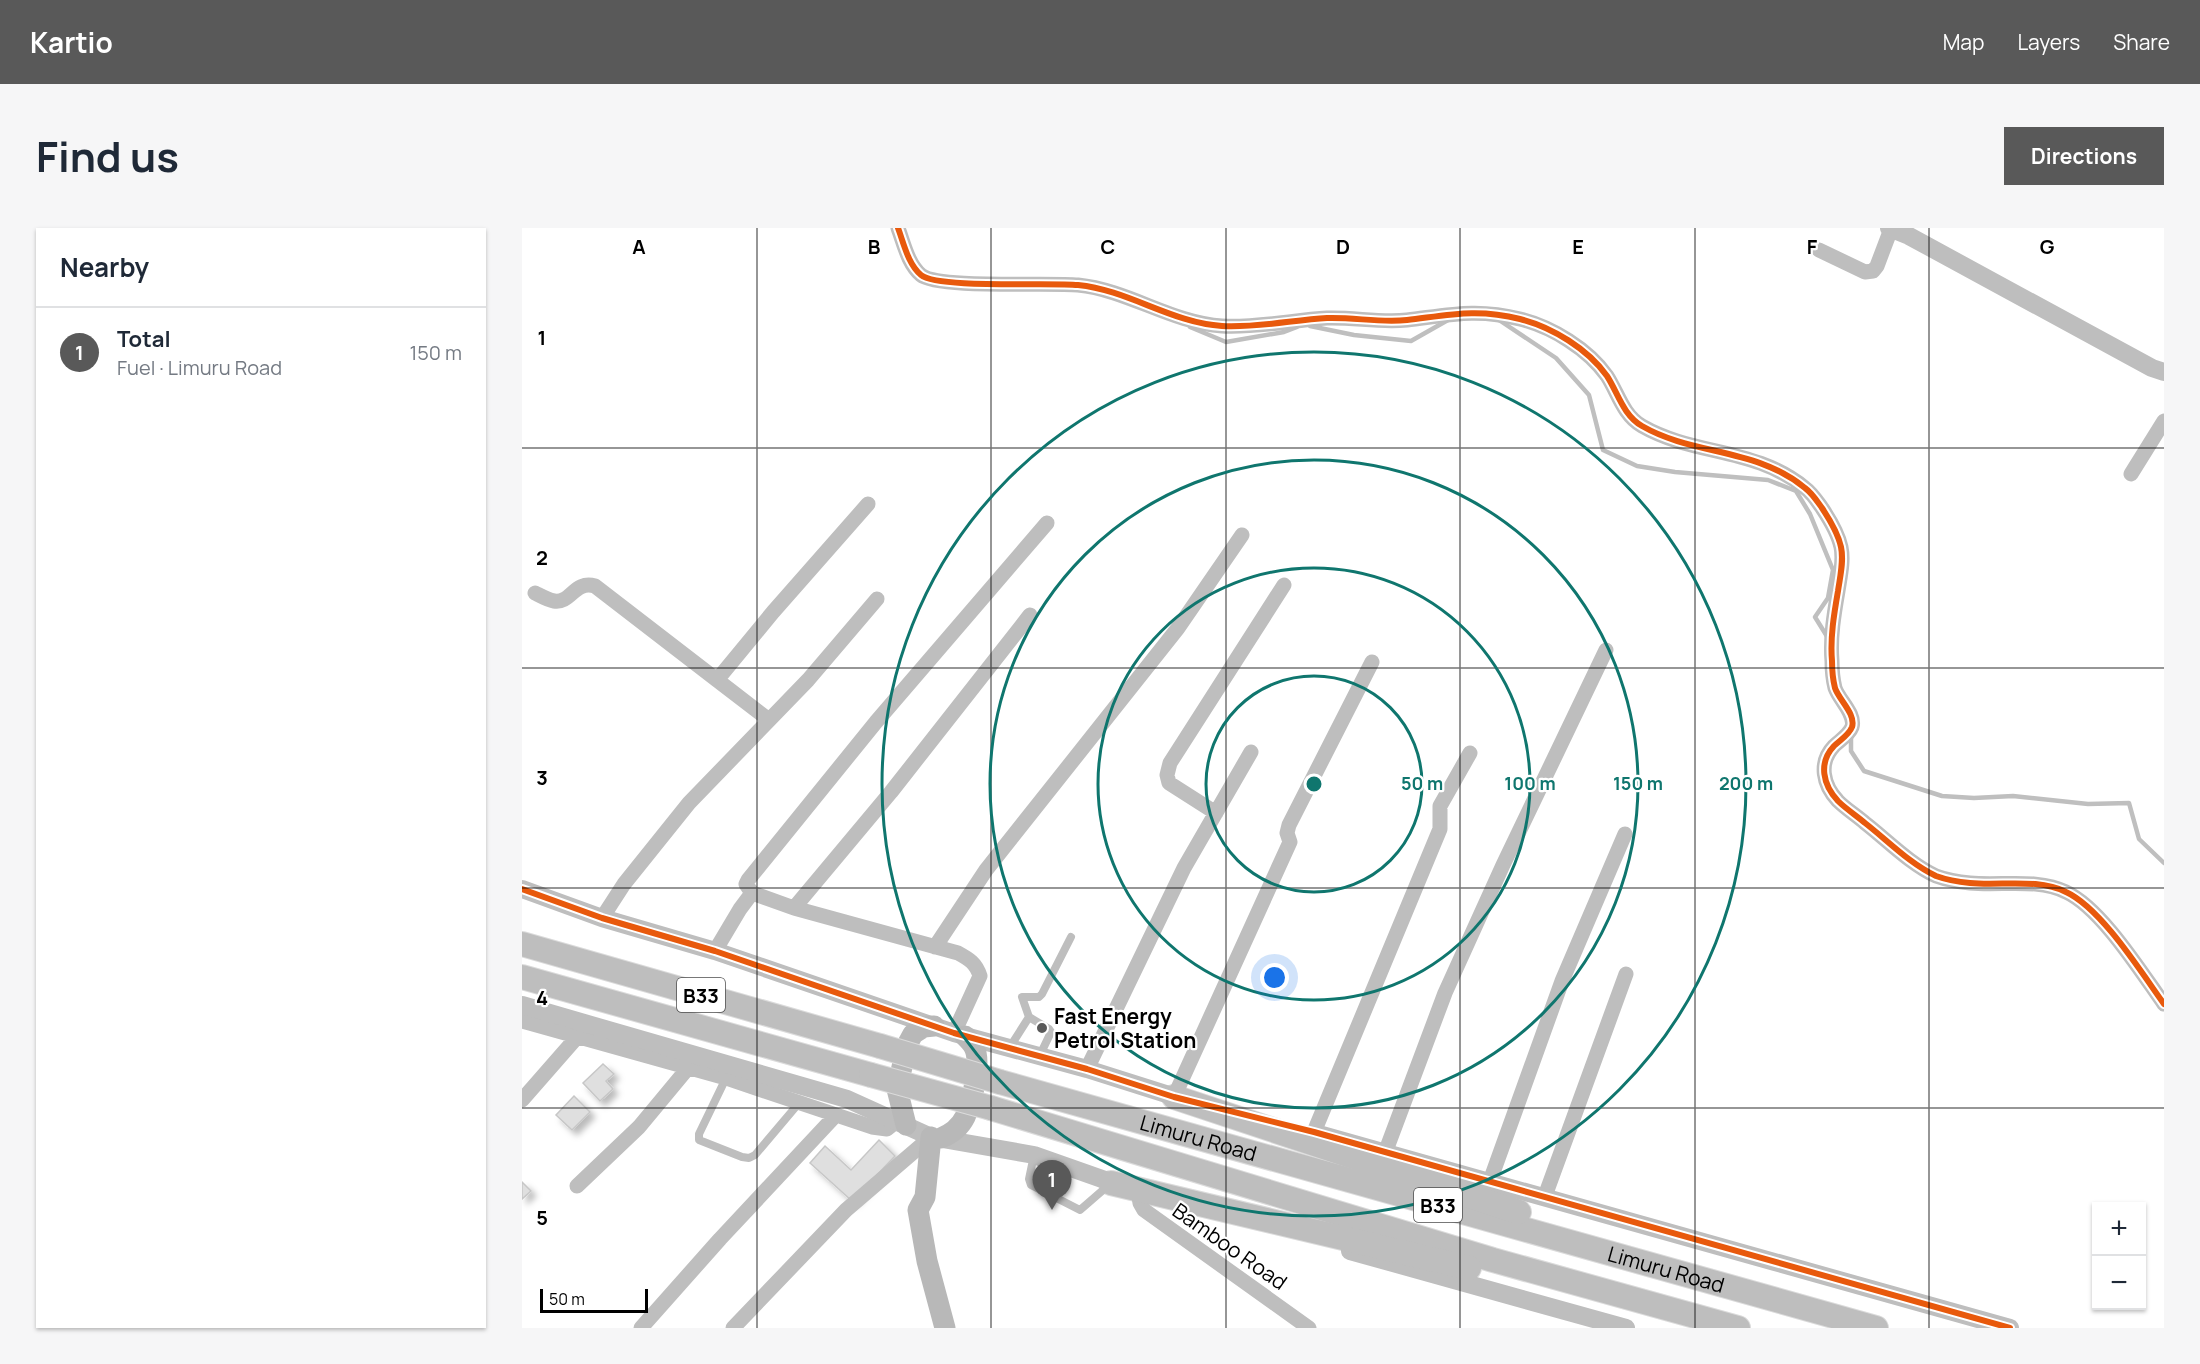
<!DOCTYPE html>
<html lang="en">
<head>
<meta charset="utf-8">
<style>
  :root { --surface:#fff; --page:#f6f6f7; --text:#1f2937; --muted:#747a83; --line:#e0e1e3; --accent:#595959 }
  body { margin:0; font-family:Manrope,sans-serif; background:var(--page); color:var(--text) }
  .controls { position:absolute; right:18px; bottom:18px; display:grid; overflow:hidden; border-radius:0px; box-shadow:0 2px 4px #0004 }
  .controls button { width:54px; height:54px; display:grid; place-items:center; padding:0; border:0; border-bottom:2px solid var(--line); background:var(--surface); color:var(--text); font:30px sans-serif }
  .scale { position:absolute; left:18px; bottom:15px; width:108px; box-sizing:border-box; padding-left:6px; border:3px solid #000; border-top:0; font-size:16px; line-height:21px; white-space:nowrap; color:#000; -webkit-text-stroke:4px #fff; paint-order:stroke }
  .you { position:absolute; left:753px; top:750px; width:21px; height:21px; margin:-15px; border:4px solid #fff; border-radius:50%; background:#1a73e8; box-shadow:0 0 0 9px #1a73e833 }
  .badge { display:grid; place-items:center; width:39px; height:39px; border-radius:50%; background:var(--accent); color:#fff; font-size:20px; font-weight:700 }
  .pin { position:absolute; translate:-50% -50px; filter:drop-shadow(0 2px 3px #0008) }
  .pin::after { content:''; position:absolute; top:32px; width:21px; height:18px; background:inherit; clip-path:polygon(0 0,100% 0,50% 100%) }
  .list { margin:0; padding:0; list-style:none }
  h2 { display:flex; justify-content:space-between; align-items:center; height:78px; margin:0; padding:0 24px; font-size:26px }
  h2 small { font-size:20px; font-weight:400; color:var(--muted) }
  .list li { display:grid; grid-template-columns:39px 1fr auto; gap:18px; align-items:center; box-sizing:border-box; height:90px; padding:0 24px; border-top:2px solid var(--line) }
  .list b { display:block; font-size:22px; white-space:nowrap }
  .list p { margin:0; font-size:20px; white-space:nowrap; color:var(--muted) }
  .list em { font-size:20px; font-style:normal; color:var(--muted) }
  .map { position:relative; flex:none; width:1642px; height:1100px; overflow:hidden; border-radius:0px }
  header { display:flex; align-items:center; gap:36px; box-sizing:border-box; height:84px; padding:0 30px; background:var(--accent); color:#fff }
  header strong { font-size:28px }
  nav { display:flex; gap:33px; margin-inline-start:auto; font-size:21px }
  .intro { display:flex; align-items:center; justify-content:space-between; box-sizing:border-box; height:144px; padding:0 36px }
  h1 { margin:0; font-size:42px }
  .button { padding:15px 27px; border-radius:0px; background:var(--accent); color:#fff; font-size:21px; font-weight:700 }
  main { display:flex; gap:36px; padding:0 36px }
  aside { flex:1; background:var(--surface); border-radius:0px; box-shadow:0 2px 4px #0004 }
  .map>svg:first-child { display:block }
</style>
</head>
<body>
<header>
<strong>Kartio</strong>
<nav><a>Map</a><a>Layers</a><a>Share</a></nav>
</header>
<div class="intro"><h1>Find us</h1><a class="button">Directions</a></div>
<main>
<aside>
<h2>Nearby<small></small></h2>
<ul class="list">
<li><span class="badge">1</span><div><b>Total</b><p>Fuel · Limuru Road</p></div><em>150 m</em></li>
</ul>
</aside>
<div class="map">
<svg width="1642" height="1100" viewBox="0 0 1642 1100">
  <defs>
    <filter id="shadow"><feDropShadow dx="5" dy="5" stdDeviation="3" flood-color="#0004"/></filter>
  </defs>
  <rect width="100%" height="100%" fill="#fff"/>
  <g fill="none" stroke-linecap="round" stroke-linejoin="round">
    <path stroke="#bfbfbf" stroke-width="4.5" d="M 977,92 L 1034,130 L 1067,167 L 1081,222 L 1115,238 L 1153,244 L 1246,252 L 1274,263 L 1288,286 L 1311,342 L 1306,370 L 1293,389 L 1306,410
      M 788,98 L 832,107 L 889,113 L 926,92
      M 668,99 L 704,114 L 762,104 L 775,99
      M 1329,507 L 1329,523 L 1342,543 L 1420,568 L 1452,570 L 1491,568 L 1566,576 L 1607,575 L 1617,611 L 1642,635"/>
  </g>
  <path fill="#dfdfdf" stroke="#c7c7c7" stroke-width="1.5" filter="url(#shadow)" d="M 81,836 L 92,846 L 84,853 L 91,861 L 78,873 L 61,855 Z
    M 52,868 L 68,884 L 50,902 L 34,887 Z
    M 357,912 L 373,928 L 330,973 L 288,935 L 303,918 L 329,942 Z
    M 0,954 L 9,963 L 0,971 Z"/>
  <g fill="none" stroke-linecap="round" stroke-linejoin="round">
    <g stroke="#dbdbdb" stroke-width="26">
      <g id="trunk">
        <path d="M 0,716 L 358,818"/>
        <path d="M 0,749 L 349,847"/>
        <path id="s1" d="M 478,854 L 1354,1100"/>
        <path d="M 652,869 L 997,984"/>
        <path d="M 469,880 L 971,1032 L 1216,1100"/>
        <path d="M 589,955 L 947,1040"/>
      </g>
    </g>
    <path stroke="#bebebe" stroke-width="8" d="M 507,789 L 527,801 L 529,804 L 518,827
      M 488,819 L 507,789 L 500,769 L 517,769 L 520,766 L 549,709
      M 204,850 L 177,906 L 177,912 L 220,929 L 227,930 L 233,927 L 277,875
      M 512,927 L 507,951 L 509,957 L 558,982 L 588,956"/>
    <path stroke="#bebebe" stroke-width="15" d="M 376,0 C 382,16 386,36 399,47 C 416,61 527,54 556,57 C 606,62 650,95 700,98 C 735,100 771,92 805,90 C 832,89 858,95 885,92 C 927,87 955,80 998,91 C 1030,99 1066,121 1085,148 C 1096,165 1101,187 1120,198 C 1172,228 1233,219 1283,260 C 1290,265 1295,273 1300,280 C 1308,292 1316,305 1319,319 C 1322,333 1318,349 1316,363 C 1312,386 1308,410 1310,433 C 1310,441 1311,452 1313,460 C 1317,472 1334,486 1330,499 C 1327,507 1318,512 1312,518 C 1296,535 1301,557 1316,573 C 1324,581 1335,588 1343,595 C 1365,612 1388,636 1414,648 C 1425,652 1437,654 1448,655 C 1479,658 1516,650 1544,664 C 1579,680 1619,744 1642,776
      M 1297,22 L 1343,44 L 1351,43 L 1355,38 L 1369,1
      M 1609,246 L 1642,193
      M 13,365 C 19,368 26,372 32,373 C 49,376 52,352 73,358 L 195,452
      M 247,492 L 195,452 L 251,384 L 346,276
      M 694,585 L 647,555 L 645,547 L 648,535 L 762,357
      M 230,665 L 224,656 L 226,652 L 354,494 L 525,295
      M 272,680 L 369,564 L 508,387
      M 80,690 L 102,656 L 167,575 L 286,452 L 355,371
      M 413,719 L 464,642 L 656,400 L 720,307
      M 193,723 L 218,681 L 230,665 L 272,680 L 436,725 C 447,731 454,735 458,748 L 432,805
      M 0,793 L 204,850 L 350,899 L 365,901 L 375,893
      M 565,841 L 662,640 L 729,524
      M 652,869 L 768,614 L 765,605 L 767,597 L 850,434
      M 0,872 L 56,808
      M 792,904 L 918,601 L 918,578 L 948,525
      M 863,925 L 923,765 L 981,637 L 1084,422
      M 968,953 L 1040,753 L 1103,606
      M 55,958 L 117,899 L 166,840
      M 616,963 L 618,975 L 622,982 L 787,1100
      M 1023,968 L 1104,746
      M 119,1100 L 198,1011 L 314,887
      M 211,1100 L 324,982 L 409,909"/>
    <path stroke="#bebebe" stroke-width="18" d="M 1367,0 L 1387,8 L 1630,140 L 1642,144
      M 0,661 L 80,690 L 193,723 L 432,805 L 565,841 L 663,872
      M 0,777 L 325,871 L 409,909 L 512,927 L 600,958
      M 800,907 L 1488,1100
      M 828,1023 L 1104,1100"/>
    <path stroke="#b8b8b8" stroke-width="21" d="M 384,897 L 375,861 L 385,817 L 391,806 L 402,799 L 412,798
      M 409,909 L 403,969 L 396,982 L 405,1033 L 423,1100
      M 419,910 C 429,906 438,899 443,889 C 450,874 460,834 452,819 C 450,815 446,811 443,808"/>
    <use href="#trunk" stroke="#bebebe" stroke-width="24"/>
    <g stroke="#dbdbdb" stroke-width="26" stroke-linecap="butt">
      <path id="trunk-bridge" d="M 358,818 L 478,854
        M 349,847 L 469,880"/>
    </g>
    <use href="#trunk-bridge" stroke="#bebebe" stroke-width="24"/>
    <g stroke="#fff" stroke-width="10">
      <path id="cycleway" d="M 376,0 C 382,16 386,36 399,47 C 416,61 527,54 556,57 C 606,62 650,95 700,98 C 735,100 771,92 805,90 C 832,89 858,95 885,92 C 927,87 955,80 998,91 C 1030,99 1066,121 1085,148 C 1096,165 1101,187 1120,198 C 1172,228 1233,219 1283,260 C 1290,265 1295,273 1300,280 C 1308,292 1316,305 1319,319 C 1322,333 1318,349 1316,363 C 1312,386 1308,410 1310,433 C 1310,441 1311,452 1313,460 C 1317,472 1334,486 1330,499 C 1327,507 1318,512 1312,518 C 1296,535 1301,557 1316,573 C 1324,581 1335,588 1343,595 C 1365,612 1388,636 1414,648 C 1425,652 1437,654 1448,655 C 1479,658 1516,650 1544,664 C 1579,680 1619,744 1642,776
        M 0,661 L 80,690 L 193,723 L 432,805 L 565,841 L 652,869 L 792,904 L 1488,1100"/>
    </g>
    <use href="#cycleway" stroke="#e8590c" stroke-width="6"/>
  </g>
  <path fill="none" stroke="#000" stroke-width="1.5" stroke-opacity="0.55" d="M 235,0 L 235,1100M 469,0 L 469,1100M 704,0 L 704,1100M 938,0 L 938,1100M 1173,0 L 1173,1100M 1407,0 L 1407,1100M 0,220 L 1642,220M 0,440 L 1642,440M 0,660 L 1642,660M 0,880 L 1642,880"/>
  <g fill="none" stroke="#0f766e" stroke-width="3">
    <circle cx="792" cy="556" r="108"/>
    <circle cx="792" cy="556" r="216"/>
    <circle cx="792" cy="556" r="324"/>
    <circle cx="792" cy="556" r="432"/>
  </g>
  <circle fill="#595959" stroke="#fff" stroke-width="2" cx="520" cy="800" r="6"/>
  <g text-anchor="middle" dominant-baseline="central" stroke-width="4.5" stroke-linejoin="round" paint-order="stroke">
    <g fill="#fff" stroke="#4c4c4c" stroke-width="1.5">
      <rect x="155" y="750" width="48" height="34" rx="4.5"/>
      <rect x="892" y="960" width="48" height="34" rx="4.5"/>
    </g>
    <g font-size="20" font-weight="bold" fill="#000">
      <text x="179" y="767">B33</text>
      <text x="916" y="977">B33</text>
    </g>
    <g font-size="21" font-weight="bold" fill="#000" stroke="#fff" text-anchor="start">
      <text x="532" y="788">Fast Energy<tspan x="532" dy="24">Petrol Station</tspan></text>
    </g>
    <g font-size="21" fill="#000" stroke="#fff">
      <text stroke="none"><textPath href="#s1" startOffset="206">Limuru Road</textPath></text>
      <text transform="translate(708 1018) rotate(35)">Bamboo Road</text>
      <text stroke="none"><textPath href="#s1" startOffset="692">Limuru Road</textPath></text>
    </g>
  </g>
  <g font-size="20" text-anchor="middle" font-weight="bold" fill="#000" stroke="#fff" stroke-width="4.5" stroke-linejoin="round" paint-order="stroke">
    <text x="117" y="26">A</text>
    <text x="352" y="26">B</text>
    <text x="586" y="26">C</text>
    <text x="821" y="26">D</text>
    <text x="1056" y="26">E</text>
    <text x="1290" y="26">F</text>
    <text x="1525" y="26">G</text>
    <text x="20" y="117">1</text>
    <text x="20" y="337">2</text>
    <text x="20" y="557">3</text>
    <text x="20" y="777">4</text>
    <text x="20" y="997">5</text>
  </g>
  <circle cx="792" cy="556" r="9" fill="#0f766e" stroke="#fff" stroke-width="3"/>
  <g font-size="18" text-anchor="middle" font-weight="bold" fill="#0f766e" stroke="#fff" stroke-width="4.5" stroke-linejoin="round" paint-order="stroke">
    <text x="900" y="562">50 m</text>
    <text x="1008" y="562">100 m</text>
    <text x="1116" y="562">150 m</text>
    <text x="1224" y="562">200 m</text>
  </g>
</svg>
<div class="controls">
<button>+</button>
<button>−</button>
</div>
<div class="scale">50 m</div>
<div class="you"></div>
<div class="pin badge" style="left:530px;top:982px">1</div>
</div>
</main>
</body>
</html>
